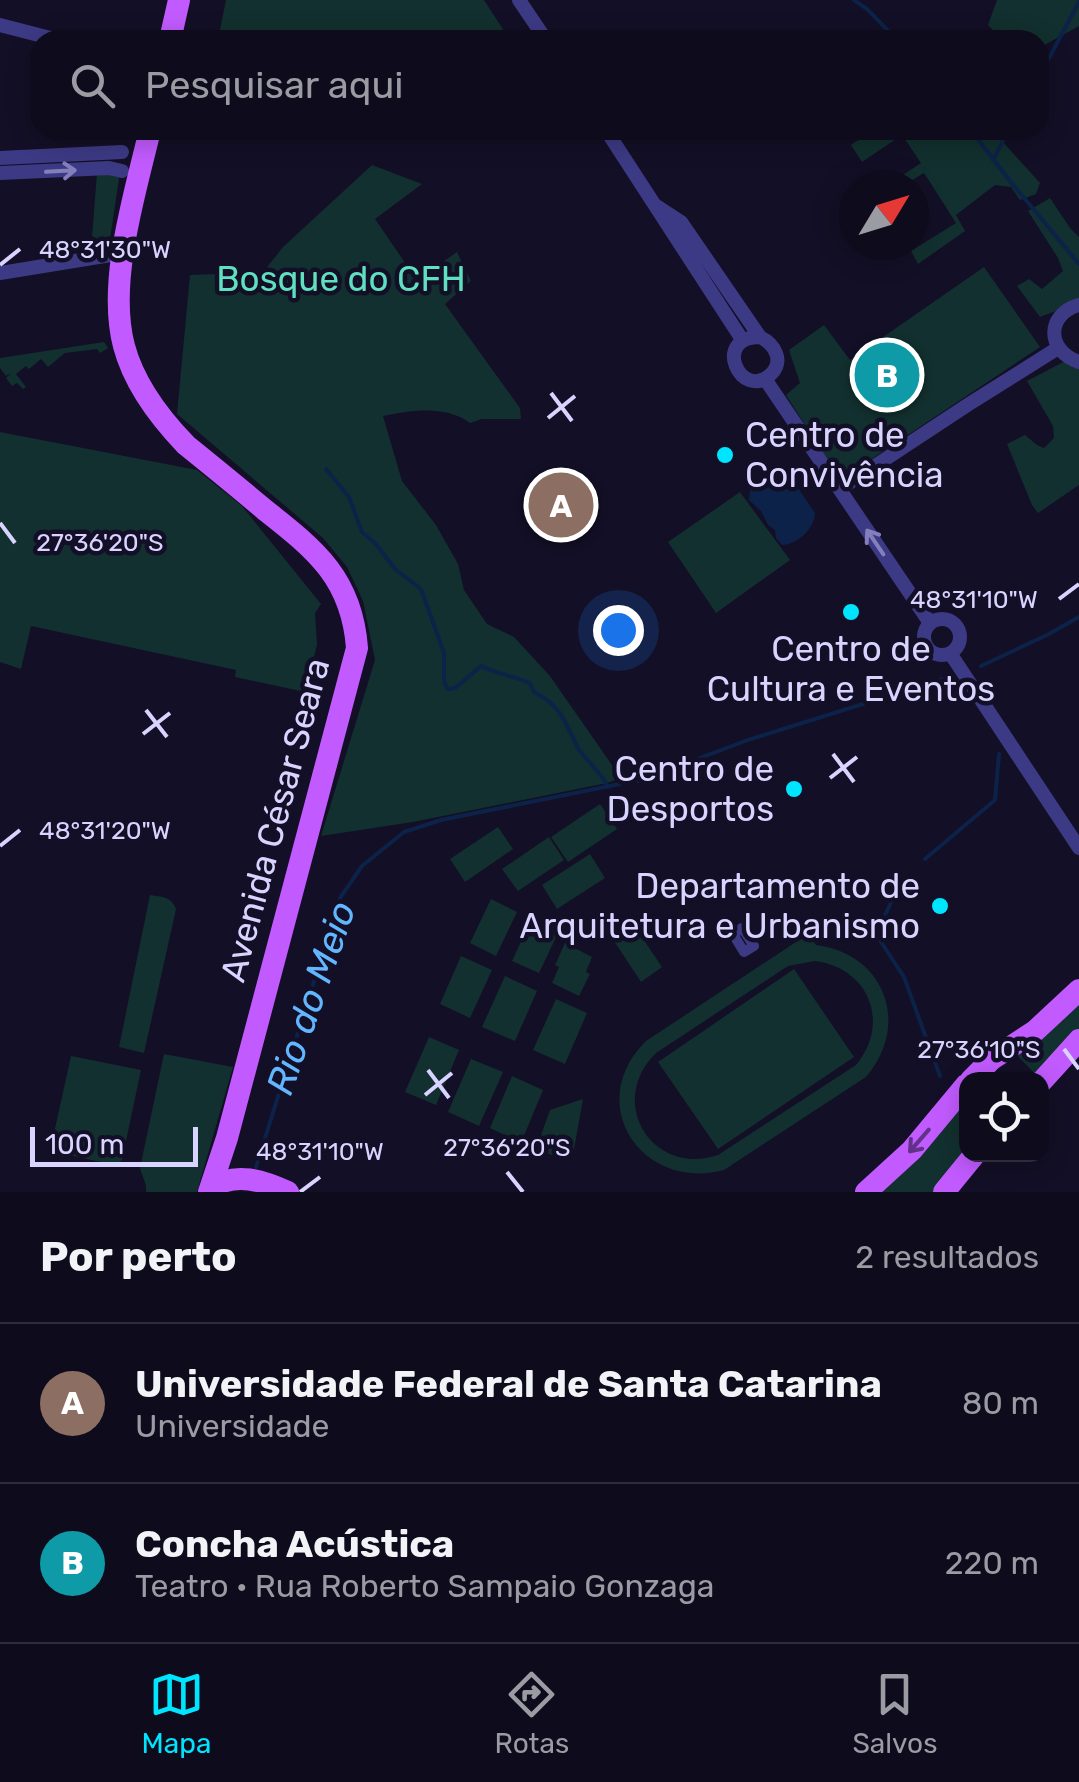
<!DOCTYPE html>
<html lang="pt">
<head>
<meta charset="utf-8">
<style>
  :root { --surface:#0e0b1c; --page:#1c1929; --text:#f1f3f6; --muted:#9b9ba3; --line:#2e2b3b; --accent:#00e5ff }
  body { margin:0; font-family:Rubik,sans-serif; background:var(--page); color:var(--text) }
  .controls { position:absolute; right:30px; bottom:30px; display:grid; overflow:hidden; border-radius:20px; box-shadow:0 5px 25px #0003 }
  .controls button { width:90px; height:90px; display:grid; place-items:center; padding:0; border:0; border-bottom:2px solid var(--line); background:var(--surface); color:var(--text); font:50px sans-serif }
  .compass { position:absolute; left:839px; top:170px; width:90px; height:90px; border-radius:50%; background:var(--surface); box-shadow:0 5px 25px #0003; rotate:52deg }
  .scale { position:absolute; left:30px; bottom:25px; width:168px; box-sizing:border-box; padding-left:10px; border:5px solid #d9d4ff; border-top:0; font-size:28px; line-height:35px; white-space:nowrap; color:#d9d4ff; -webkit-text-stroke:8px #130f26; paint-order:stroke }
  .you { position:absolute; left:618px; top:630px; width:35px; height:35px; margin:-25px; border:8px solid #fff; border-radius:50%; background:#1a73e8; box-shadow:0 0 0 15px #1a73e833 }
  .badge { display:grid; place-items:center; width:65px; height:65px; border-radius:50%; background:var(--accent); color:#fff; font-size:32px; font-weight:700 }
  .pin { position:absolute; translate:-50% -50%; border:5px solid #fff; box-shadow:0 2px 10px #0006 }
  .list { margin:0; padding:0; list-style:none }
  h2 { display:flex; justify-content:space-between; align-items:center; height:130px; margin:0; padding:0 40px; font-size:42px }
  h2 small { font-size:32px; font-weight:400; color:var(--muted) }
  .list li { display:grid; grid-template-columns:65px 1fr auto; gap:30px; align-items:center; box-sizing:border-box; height:160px; padding:0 40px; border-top:2px solid var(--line) }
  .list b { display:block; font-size:38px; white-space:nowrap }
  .list p { margin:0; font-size:32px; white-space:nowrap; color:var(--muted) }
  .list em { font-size:32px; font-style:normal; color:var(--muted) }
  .icon { flex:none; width:55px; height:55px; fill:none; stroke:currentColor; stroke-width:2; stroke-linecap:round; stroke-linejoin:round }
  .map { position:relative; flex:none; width:1079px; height:1192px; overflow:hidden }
  .search { position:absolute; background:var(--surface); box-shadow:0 5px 25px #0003; left:30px; right:30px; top:30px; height:110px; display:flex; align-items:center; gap:25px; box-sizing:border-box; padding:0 35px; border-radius:30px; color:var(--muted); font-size:38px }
  .sheet { height:450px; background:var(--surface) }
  nav { display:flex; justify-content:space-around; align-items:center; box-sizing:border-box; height:140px; border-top:2px solid var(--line); background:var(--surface); font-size:28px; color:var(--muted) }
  nav a { display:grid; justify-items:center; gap:5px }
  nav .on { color:var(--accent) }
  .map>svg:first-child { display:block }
</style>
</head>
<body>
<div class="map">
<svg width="1079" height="1192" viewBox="0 0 1079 1192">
  <rect width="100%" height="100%" fill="#130f26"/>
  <path fill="#12302f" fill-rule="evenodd" d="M 226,0 L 484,0 L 510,40 L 218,40 Z
    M 997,0 L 1079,0 L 1079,26 L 1039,48 L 1039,40 L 1003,40 L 988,25 Z
    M 873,130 L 902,130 L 906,134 L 912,130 L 992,130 L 1040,183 L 1036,194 L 1020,200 L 1011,187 L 995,185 L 956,215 L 965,231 L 918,264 L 911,251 L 956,223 L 924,173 L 904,185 L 888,185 L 921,163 L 902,135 L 862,162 L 851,145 Z
    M 372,165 L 422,184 L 375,219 L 406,264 L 426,274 L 457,252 L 471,281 L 445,304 L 520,408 L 521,419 L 482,419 L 470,423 C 446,405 411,410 383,416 L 402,481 L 436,525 L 458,564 L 464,590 L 487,624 L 514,637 L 550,676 L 621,778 L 607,783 L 413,822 L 321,836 L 375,660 L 363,601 L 347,567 L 323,538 L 177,414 L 190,275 L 245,273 L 260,276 L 283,247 Z
    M 120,172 L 109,246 L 91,250 L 97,173 Z
    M 1050,198 L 1070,228 L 1079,237 L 1079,302 L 1040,317 L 1017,286 L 1029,279 L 1042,289 L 1063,271 L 1058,258 L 1028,211 Z
    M 984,267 L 1040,347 L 840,480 L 786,395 L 800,383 L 789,350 L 824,325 L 850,360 Z
    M 104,342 L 108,348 L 100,353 L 97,349 L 65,353 L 48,367 L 41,359 L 29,369 L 26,366 L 16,374 L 26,387 L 23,389 L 17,383 L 12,386 L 6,378 L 11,373 L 6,376 L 0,368 L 0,358 Z
    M 1069,359 L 1079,362 L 1079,485 L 1038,513 L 1032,505 L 1007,444 L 1025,435 L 1037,445 L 1044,448 L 1054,438 L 1053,426 L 1027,381 Z
    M 0,432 L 197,470 L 242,506 L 321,604 L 315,613 L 317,645 L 305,692 L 235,677 L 236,670 L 31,626 L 21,669 L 0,662 Z
    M 740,492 L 790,560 L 716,613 L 668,542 Z
    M 600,804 L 617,829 L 568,862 L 551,837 Z
    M 498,827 L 513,849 L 465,882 L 450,859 Z
    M 549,837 L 564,860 L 518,891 L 502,869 Z
    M 590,854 L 605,878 L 557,909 L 542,885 Z
    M 150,895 C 162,897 171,896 176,909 L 144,1053 L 119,1047 Z
    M 491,899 L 517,912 L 496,956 L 470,943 Z
    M 533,916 L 560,929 L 539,973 L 512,961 Z
    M 631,921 L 662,967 L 641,982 L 610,935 Z
    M 808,934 L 816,945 C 885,954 911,1024 866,1077 L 724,1170 C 641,1192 583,1103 646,1041 ZM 815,961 C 869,968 891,1023 856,1065 L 718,1155 C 652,1177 606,1102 656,1053 L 788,966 Z
    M 565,943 L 592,957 L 586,972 L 590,974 L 579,996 L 552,983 L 559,967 L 555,965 Z
    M 461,956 L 492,970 L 470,1018 L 440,1004 Z
    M 794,969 L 854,1057 L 718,1149 L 658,1062 Z
    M 505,976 L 537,991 L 515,1041 L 482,1027 Z
    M 1079,992 L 1079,1037 L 1040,1079 L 1012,1050 Z
    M 556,999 L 587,1013 L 565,1064 L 533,1050 Z
    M 429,1037 L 459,1050 L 436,1105 L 405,1092 Z
    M 164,1054 L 233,1067 L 197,1192 L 146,1192 C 147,1182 142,1177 140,1168 Z
    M 71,1056 L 141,1070 L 122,1160 L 115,1165 L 50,1151 Z
    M 471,1059 L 503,1072 L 479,1126 L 448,1112 Z
    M 512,1076 L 543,1090 L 521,1143 L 490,1128 Z
    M 966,1091 L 966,1154 L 938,1192 L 873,1192 Z
    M 583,1099 L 573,1155 L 560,1158 L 536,1149 L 550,1110 Z"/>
  <path fill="#0c2248" d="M 770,475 L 780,485 L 794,482 L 815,513 C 815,528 797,545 782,545 L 776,538 L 775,530 L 768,525 L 761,511 L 749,500 L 750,490 Z"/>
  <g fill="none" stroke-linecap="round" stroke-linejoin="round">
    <path stroke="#0c2248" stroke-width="4" d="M 854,0 L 867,9 L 897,40
      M 1039,77 L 1079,2
      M 971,130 L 1010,181 L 1079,264
      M 993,160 L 1006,135
      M 326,469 L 349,497 L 362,532 L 375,543 L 395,569 L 421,589 L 444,653 L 444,682 L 448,689 L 455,688 L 481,666 C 497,674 513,676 530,683 L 534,692 C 561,705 565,723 578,748 C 587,762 601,771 608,787
      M 981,666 L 1047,635 L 1079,617
      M 638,781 L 748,740 L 952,676
      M 925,859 L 995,800 L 999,754
      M 906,882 L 894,896 L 878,930 L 881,942 L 904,977 L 940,1076
      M 256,1167 L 340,898 L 362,866 L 404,832 L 441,820 L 620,784"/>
    <path stroke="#3d3a85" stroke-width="10" d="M 742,928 L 754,946 L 744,952 L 733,934 Z"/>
    <path stroke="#3d3a85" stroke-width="14" d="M 519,0 L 546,40
      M 0,25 L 58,40
      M 606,130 L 743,341
      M 0,158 L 122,152
      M 0,173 L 109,168 L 122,171
      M 655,205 L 681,222 L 760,337 C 775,344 785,362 770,375 C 741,401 711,337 760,337
      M 0,273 L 123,253
      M 1079,305 C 1046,314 1046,351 1079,362
      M 765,379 L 930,623
      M 840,489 L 969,404 L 1058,348
      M924 637a18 18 0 1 1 36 0a18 18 0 1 1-36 0Z
      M 950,653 L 1079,848"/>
    <path stroke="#c25bff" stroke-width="22" d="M 170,40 L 179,0
      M 150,130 C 135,194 107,282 124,346 C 134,384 159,417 186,445 C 212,466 239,488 265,510 C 316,550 352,579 357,648 L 227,1138 L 209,1192
      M 971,1080 L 992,1059 L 1035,1031 L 1079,990
      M 1042,1081 L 1079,1040
      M 211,1188 C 236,1171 263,1181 288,1192
      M 866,1192 L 912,1150 L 966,1085
      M 944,1192 L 975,1154"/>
  </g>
  <defs><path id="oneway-shaft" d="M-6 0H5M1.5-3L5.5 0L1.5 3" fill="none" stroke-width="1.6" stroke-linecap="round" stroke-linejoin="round" transform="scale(2.5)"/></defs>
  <g stroke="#837fbc">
    <use href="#oneway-shaft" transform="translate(61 171) rotate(-3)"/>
    <use href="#oneway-shaft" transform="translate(875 542) rotate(-124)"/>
  </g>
  <use stroke="#623188" href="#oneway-shaft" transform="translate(919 1141) rotate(131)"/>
  <path fill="none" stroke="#d9d4ff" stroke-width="4" d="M 0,265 L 20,249M 551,393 L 572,421M 548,418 L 575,396M 0,523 L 15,543M 1059,599 L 1079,584M 146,710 L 167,737M 143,734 L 170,713M 833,754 L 854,782M 830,778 L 857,757M 0,846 L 20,830M 1064,1049 L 1079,1069M 428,1070 L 449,1098M 425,1095 L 452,1073M 507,1172 L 523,1192M 300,1192 L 320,1177"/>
  <g fill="#00e5ff" stroke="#130f26" stroke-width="4">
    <circle cx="725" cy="455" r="10"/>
    <circle cx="851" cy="612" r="10"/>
    <circle cx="794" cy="789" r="10"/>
    <circle cx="940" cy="906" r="10"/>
  </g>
  <g text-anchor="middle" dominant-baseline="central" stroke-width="9" stroke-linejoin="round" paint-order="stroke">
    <g font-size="35" fill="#5fe0c0" stroke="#130f26">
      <text x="341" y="279">Bosque do CFH</text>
    </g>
    <g font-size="35" fill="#d9d4ff" stroke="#130f26" text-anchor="end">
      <text x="745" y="435" text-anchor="start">Centro de<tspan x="745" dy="40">Convivência</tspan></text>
      <text x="851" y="649" text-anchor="middle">Centro de<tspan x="851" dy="40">Cultura e Eventos</tspan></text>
      <text x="774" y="769">Centro de<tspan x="774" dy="40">Desportos</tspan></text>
      <text x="920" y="886">Departamento de<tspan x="920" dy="40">Arquitetura e Urbanismo</tspan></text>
    </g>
    <g font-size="35" fill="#d9d4ff" stroke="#130f26">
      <text transform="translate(275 820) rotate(-75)">Avenida César Seara</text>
    </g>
    <g font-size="38" font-style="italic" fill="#62b6ff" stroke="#130f26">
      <text transform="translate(311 998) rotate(-71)">Rio do Meio</text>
    </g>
  </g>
  <g font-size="25" text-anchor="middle" fill="#d9d4ff" stroke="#130f26" stroke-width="9" stroke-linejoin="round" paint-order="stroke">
    <text x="105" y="258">48°31'30"W</text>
    <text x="100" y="551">27°36'20"S</text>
    <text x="974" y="608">48°31'10"W</text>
    <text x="105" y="839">48°31'20"W</text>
    <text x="979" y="1058">27°36'10"S</text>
    <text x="507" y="1156">27°36'20"S</text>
    <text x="320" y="1160">48°31'10"W</text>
  </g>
</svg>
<div class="controls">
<button><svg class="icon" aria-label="locate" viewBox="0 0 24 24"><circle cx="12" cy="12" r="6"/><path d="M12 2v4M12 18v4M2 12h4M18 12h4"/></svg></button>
</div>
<svg class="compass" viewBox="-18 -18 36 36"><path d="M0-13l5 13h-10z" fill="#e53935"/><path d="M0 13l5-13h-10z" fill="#9b9ba3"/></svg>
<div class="scale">100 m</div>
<div class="you"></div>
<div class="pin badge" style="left:561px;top:505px;background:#8d6e63">A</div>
<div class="pin badge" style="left:887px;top:375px;background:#0f9aa8">B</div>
<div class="search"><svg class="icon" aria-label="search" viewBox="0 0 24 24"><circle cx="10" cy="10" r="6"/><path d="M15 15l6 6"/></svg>Pesquisar aqui</div>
</div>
<section class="sheet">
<h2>Por perto<small>2 resultados</small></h2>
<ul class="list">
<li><span class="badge" style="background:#8d6e63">A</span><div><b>Universidade Federal de Santa Catarina</b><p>Universidade</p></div><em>80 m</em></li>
<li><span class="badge" style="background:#0f9aa8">B</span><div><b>Concha Acústica</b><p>Teatro · Rua Roberto Sampaio Gonzaga</p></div><em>220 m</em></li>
</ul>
</section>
<nav>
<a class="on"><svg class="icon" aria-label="map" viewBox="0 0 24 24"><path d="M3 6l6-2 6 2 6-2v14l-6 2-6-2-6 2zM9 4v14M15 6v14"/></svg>Mapa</a>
<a><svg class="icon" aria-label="directions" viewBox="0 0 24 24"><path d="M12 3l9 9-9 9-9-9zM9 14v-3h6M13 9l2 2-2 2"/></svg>Rotas</a>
<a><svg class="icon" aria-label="saved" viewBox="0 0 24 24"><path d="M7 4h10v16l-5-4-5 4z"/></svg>Salvos</a>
</nav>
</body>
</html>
